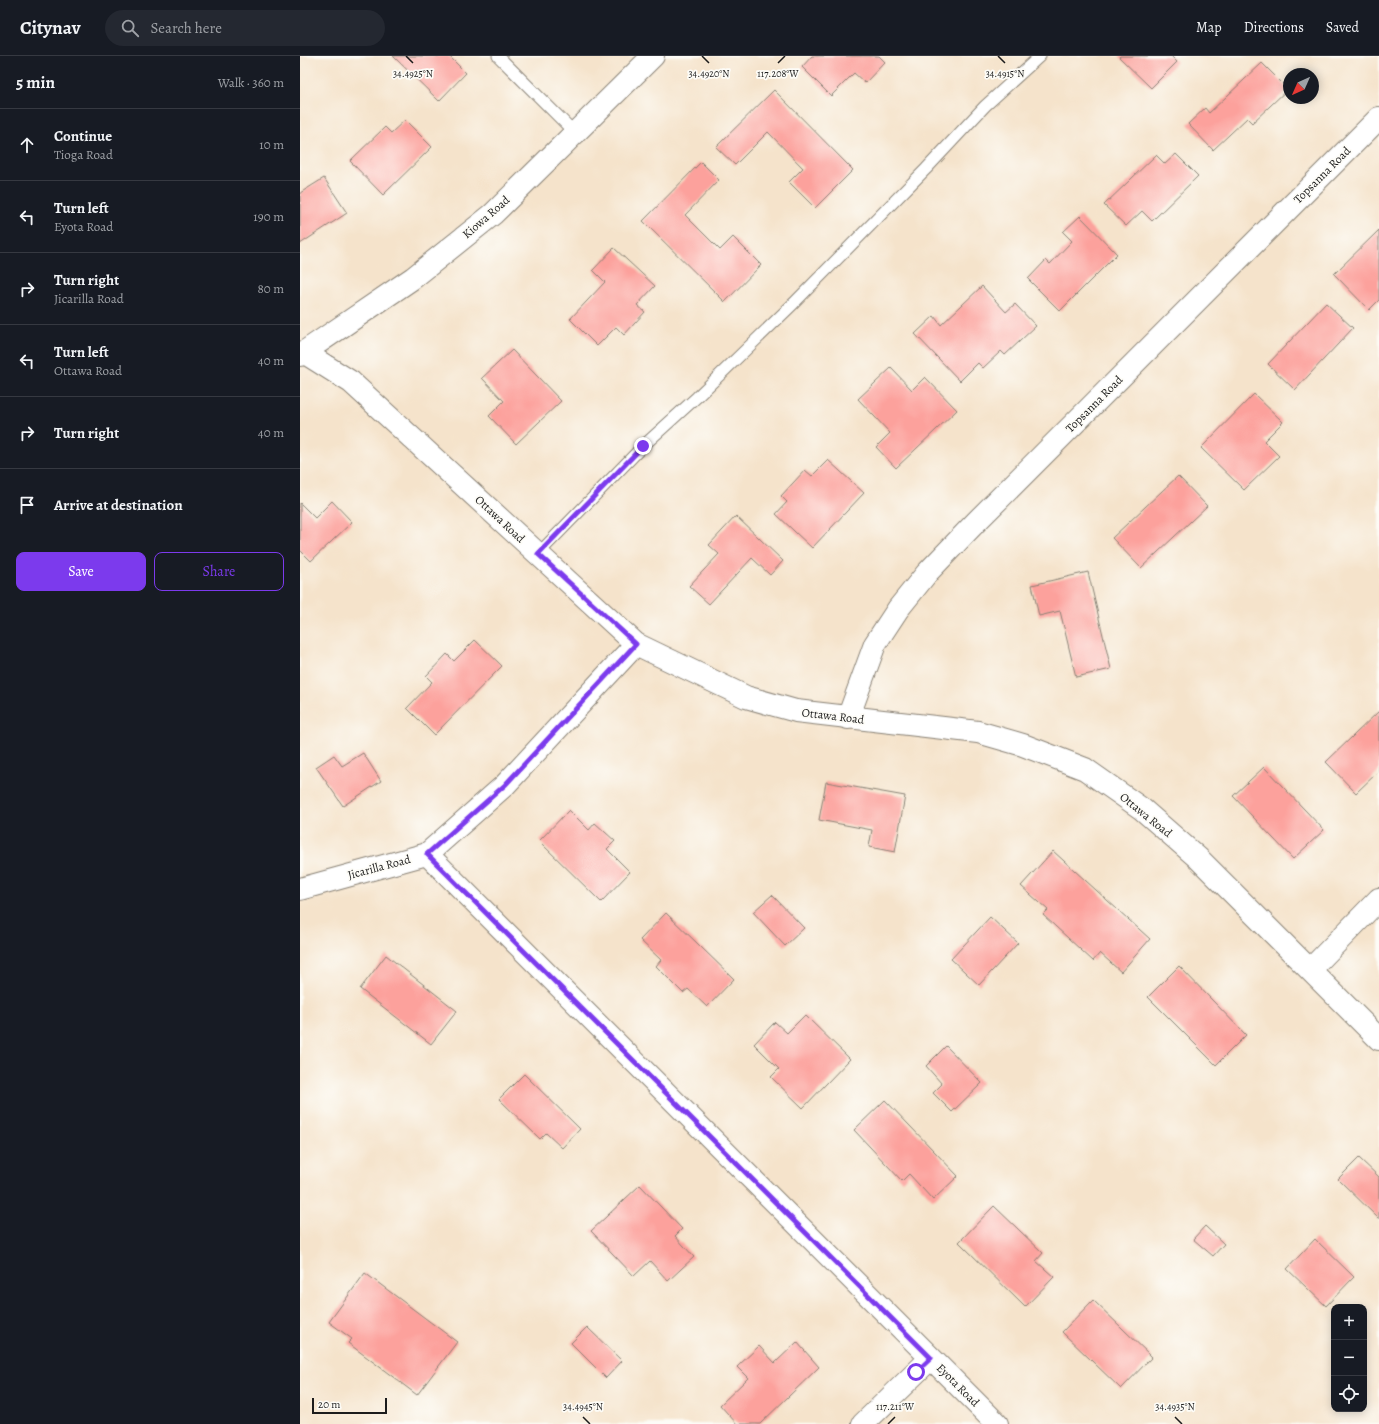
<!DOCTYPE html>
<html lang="en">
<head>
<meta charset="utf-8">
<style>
  :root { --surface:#171b24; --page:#242831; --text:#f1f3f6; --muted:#9ea1a6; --line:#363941; --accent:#7c3aed }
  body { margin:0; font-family:Alegreya,serif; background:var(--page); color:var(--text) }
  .controls { position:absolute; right:12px; bottom:12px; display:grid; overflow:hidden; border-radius:8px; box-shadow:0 2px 10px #0003 }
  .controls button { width:36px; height:36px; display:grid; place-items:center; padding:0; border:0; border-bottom:1px solid var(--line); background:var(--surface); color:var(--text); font:20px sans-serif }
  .compass { position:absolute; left:983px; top:12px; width:36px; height:36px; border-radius:50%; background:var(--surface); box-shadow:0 2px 10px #0003; rotate:225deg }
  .scale { position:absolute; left:12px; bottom:10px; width:75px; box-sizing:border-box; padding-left:4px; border:2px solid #1c1c1c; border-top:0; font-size:11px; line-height:14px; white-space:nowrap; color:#1c1c1c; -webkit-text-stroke:3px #fdfcf7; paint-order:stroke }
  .stop { position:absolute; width:12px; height:12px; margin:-9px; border:3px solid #7c3aed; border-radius:50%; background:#fff }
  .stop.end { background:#7c3aed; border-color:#fff; box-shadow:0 1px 4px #0008 }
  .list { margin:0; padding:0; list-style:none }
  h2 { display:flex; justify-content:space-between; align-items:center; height:52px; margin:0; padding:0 16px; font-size:17px }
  h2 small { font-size:13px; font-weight:400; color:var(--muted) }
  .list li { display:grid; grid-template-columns:26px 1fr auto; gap:12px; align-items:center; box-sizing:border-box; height:72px; padding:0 16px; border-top:1px solid var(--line) }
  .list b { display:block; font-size:15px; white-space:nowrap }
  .list p { margin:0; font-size:13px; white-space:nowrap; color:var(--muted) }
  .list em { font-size:13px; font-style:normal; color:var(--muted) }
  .actions { display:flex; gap:8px; padding:12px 16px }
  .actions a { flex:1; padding:9px 0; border:1px solid var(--accent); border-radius:8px; text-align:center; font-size:14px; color:var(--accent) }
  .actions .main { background:var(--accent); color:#fff }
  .icon { flex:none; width:22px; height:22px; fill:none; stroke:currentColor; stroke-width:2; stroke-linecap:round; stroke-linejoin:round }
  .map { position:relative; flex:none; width:1079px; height:1368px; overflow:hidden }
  header { display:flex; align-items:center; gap:24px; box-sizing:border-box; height:56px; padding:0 20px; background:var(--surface); border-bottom:1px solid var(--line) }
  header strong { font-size:19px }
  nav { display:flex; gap:22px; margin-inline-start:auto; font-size:14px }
  .search { width:280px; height:36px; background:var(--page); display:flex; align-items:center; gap:10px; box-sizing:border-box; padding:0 14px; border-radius:22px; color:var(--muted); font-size:15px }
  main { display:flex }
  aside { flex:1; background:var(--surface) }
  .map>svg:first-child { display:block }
</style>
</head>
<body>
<header>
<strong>Citynav</strong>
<div class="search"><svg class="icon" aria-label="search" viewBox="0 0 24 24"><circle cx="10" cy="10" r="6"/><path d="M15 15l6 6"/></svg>Search here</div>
<nav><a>Map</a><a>Directions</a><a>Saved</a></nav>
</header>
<main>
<aside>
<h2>5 min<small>Walk · 360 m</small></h2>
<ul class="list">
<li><svg class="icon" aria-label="ahead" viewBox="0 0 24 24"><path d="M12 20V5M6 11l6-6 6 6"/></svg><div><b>Continue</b><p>Tioga Road</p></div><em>10 m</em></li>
<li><svg class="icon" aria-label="left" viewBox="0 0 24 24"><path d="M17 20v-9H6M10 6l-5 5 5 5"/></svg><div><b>Turn left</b><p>Eyota Road</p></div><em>190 m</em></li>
<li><svg class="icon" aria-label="right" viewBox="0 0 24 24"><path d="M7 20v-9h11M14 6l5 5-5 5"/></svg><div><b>Turn right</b><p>Jicarilla Road</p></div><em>80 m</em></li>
<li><svg class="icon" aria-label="left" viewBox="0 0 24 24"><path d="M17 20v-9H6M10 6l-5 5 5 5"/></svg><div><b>Turn left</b><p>Ottawa Road</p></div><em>40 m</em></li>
<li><svg class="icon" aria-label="right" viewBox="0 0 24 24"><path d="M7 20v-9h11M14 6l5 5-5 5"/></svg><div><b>Turn right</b></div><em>40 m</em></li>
<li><svg class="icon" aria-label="arrive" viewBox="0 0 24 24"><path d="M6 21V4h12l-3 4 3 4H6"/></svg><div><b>Arrive at destination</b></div></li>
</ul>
<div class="actions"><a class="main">Save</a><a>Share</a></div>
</aside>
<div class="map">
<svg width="1079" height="1368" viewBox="0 0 1079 1368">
  <rect width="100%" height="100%" fill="#fdfcf7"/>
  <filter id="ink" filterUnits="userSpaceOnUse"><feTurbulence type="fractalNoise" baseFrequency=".025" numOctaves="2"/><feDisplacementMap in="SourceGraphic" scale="8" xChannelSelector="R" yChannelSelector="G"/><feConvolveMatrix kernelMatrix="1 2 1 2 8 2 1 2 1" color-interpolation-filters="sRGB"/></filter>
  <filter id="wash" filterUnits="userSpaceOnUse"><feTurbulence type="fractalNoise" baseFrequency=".012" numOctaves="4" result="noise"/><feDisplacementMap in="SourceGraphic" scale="16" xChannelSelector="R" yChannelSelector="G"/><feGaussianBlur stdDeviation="0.9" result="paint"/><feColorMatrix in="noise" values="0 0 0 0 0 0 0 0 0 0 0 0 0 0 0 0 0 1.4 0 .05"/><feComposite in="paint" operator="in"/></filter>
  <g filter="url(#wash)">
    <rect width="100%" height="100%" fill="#f5e3cb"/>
    <g id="blocks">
      <path fill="#fca19c" d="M 93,0 L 149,0 L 166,17 L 139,45 Z
        M 512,0 L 579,0 L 585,6 L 565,27 L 554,17 L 531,40 L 502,11 Z
        M 820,0 L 871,0 L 877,6 L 851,32 L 819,1 Z
        M 962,7 L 988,33 L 952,67 L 947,62 L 913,94 L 888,68 L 905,52 L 909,57 Z
        M 474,34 L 553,114 L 515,152 L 489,126 L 503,112 L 468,76 L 435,109 L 416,91 Z
        M 105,64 L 132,91 L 83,139 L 50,105 L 85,71 L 91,77 Z
        M 876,98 L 898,120 L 852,165 L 842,155 L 826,170 L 804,149 L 856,99 L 865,108 Z
        M 401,106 L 419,124 L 385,159 L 420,194 L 433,181 L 461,209 L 425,246 L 343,165 Z
        M 24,122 L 47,157 L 0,188 L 0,137 Z
        M 780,160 L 817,198 L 760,255 L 728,223 L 746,204 L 750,208 L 772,185 L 763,176 Z
        M 1079,174 L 1079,244 L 1069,254 L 1034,218 Z
        M 314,192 L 355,230 L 337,249 L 345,256 L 324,279 L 316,271 L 297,290 L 270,263 L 305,226 L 293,214 Z
        M 682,230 L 706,256 L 715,248 L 736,270 L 705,299 L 701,295 L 683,312 L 678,307 L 660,325 L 615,278 L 634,260 L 641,269 Z
        M 1026,247 L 1053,272 L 995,334 L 968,308 Z
        M 212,294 L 261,345 L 216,388 L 189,360 L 204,345 L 182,322 Z
        M 591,312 L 612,334 L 625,321 L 657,354 L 596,412 L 576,391 L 590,377 L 558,343 Z
        M 954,338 L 983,366 L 964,385 L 979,400 L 944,434 L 901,392 Z
        M 528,404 L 564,437 L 512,492 L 476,458 L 487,446 L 481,440 L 505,414 L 512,420 Z
        M 878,420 L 907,450 L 841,512 L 812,482 Z
        M 32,445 L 52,466 L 11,505 L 0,494 L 0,447 L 15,462 Z
        M 436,460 L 483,505 L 470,519 L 452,502 L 409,548 L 389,530 L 419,498 L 409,489 Z
        M 788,516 L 811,613 L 776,621 L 760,555 L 739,560 L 732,529 Z
        M 175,584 L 202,610 L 134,679 L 107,652 L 132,626 L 126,620 L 147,598 L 154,605 Z
        M 1079,655 L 1079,715 L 1056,737 L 1026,706 Z
        M 63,697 L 81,725 L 43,750 L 16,711 L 34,699 L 42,710 Z
        M 964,711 L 1024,774 L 993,803 L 933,740 Z
        M 526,726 L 605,740 L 595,796 L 569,791 L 572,774 L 519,764 Z
        M 269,754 L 289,774 L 295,767 L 315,785 L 307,793 L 330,816 L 301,846 L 239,785 Z
        M 753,795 L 850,883 L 821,916 L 800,897 L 793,905 L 743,859 L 748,854 L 721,830 Z
        M 472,839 L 504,872 L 485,890 L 453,856 Z
        M 366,857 L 434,923 L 407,951 L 388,933 L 383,937 L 356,910 L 361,904 L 340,884 Z
        M 690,861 L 718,887 L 679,929 L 651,903 Z
        M 86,899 L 157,955 L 131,988 L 60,933 Z
        M 879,910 L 946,979 L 916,1009 L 848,941 Z
        M 505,959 L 550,1003 L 503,1052 L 471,1021 L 479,1013 L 454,988 L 475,966 L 487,977 Z
        M 646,990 L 682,1027 L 652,1056 L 633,1037 L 642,1028 L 626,1010 Z
        M 224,1018 L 280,1073 L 262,1092 L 246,1077 L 240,1083 L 199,1043 Z
        M 585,1044 L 658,1120 L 633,1144 L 609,1118 L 602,1125 L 554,1074 Z
        M 1059,1102 L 1079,1121 L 1079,1163 L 1038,1123 Z
        M 340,1129 L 382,1173 L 375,1180 L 394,1201 L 368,1225 L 350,1205 L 334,1220 L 291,1175 Z
        M 694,1150 L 743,1197 L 736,1205 L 754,1221 L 725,1251 L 659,1186 Z
        M 905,1170 L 924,1188 L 913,1200 L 893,1183 Z
        M 1015,1183 L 1054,1221 L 1026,1250 L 987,1213 Z
        M 65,1217 L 157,1286 L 117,1339 L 48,1287 L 52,1283 L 29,1266 Z
        M 793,1244 L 852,1301 L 821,1333 L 762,1276 Z
        M 287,1271 L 322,1305 L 306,1322 L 271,1287 Z
        M 497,1286 L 519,1311 L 460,1368 L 437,1368 L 420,1349 L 448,1322 L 437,1311 L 459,1290 L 475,1307 Z"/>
    </g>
  </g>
  <g filter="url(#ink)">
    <use href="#blocks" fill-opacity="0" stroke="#888074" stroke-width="1"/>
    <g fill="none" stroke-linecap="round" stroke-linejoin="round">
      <g stroke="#888074" stroke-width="13">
        <path id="lane" d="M 198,0 L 275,77
          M 238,498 L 343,390 L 397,341 L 494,247 L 626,113 L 685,50 L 740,0"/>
      </g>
      <g stroke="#888074" stroke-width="24">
        <path id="street" d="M 5,297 L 51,326 L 336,588 L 446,641 L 496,655 L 678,676 L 723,689 L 785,713 L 842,753 L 898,802 L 1079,983
          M 548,662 L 575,588 L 598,553 L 627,517 L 676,466 L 1079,62
          M 127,798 L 697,1368
          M 0,833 L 127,798 L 205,729 L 336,588
          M 1010,914 L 1079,843
          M 563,1368 L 631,1302"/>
      </g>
      <g stroke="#888074" stroke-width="24">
        <path id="secondary" d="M 0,299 L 113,222 L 193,158 L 353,0"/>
      </g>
      <use href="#lane" stroke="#fff" stroke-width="11"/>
      <use href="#street" stroke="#fff" stroke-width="22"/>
      <use href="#secondary" stroke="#fff" stroke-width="22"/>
    </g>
  </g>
  <g fill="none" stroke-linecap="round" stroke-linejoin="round" filter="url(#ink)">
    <path stroke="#7c3aed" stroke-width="5" d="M 343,390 L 238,498 L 336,588 L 205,729 L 127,798 L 631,1302 L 616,1316"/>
  </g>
  <path fill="none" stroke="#1c1c1c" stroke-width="1.5" d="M 106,0 L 113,7M 402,0 L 409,7M 698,0 L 705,7M 478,7 L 485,0M 283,1361 L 290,1368M 875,1361 L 882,1368M 588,1368 L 595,1361"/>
  <g text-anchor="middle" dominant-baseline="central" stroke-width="3.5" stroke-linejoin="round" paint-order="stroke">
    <g font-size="12" fill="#1c1c1c" stroke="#fdfcf7">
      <text transform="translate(1022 119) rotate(-45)">Topsanna Road</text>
      <text transform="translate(186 161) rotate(-41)">Kiowa Road</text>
      <text transform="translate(794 348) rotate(-45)">Topsanna Road</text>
      <text transform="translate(200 463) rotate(43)">Ottawa Road</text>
      <text transform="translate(533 660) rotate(7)">Ottawa Road</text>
      <text transform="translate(846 759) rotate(39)">Ottawa Road</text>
      <text transform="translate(79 811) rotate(-15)">Jicarilla Road</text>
      <text transform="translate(658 1329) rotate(45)">Eyota Road</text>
    </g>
  </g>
  <g font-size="10" text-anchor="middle" fill="#1c1c1c" stroke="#fdfcf7" stroke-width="3.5" stroke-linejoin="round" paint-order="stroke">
    <text x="113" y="21">34.4925°N</text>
    <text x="409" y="21">34.4920°N</text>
    <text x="478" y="21">117.208°W</text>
    <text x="705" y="21">34.4915°N</text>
    <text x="283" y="1354">34.4945°N</text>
    <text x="595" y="1354">117.211°W</text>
    <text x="875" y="1354">34.4935°N</text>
  </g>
</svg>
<div class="controls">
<button>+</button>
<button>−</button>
<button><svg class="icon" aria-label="locate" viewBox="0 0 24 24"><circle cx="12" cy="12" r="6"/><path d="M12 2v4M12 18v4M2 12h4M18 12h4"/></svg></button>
</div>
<svg class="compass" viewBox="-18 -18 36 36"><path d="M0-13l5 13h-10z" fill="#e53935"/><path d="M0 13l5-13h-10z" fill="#9ea1a6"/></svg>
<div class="scale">20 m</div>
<div class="stop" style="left:616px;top:1316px"></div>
<div class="stop end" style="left:343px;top:390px"></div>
</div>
</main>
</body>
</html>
